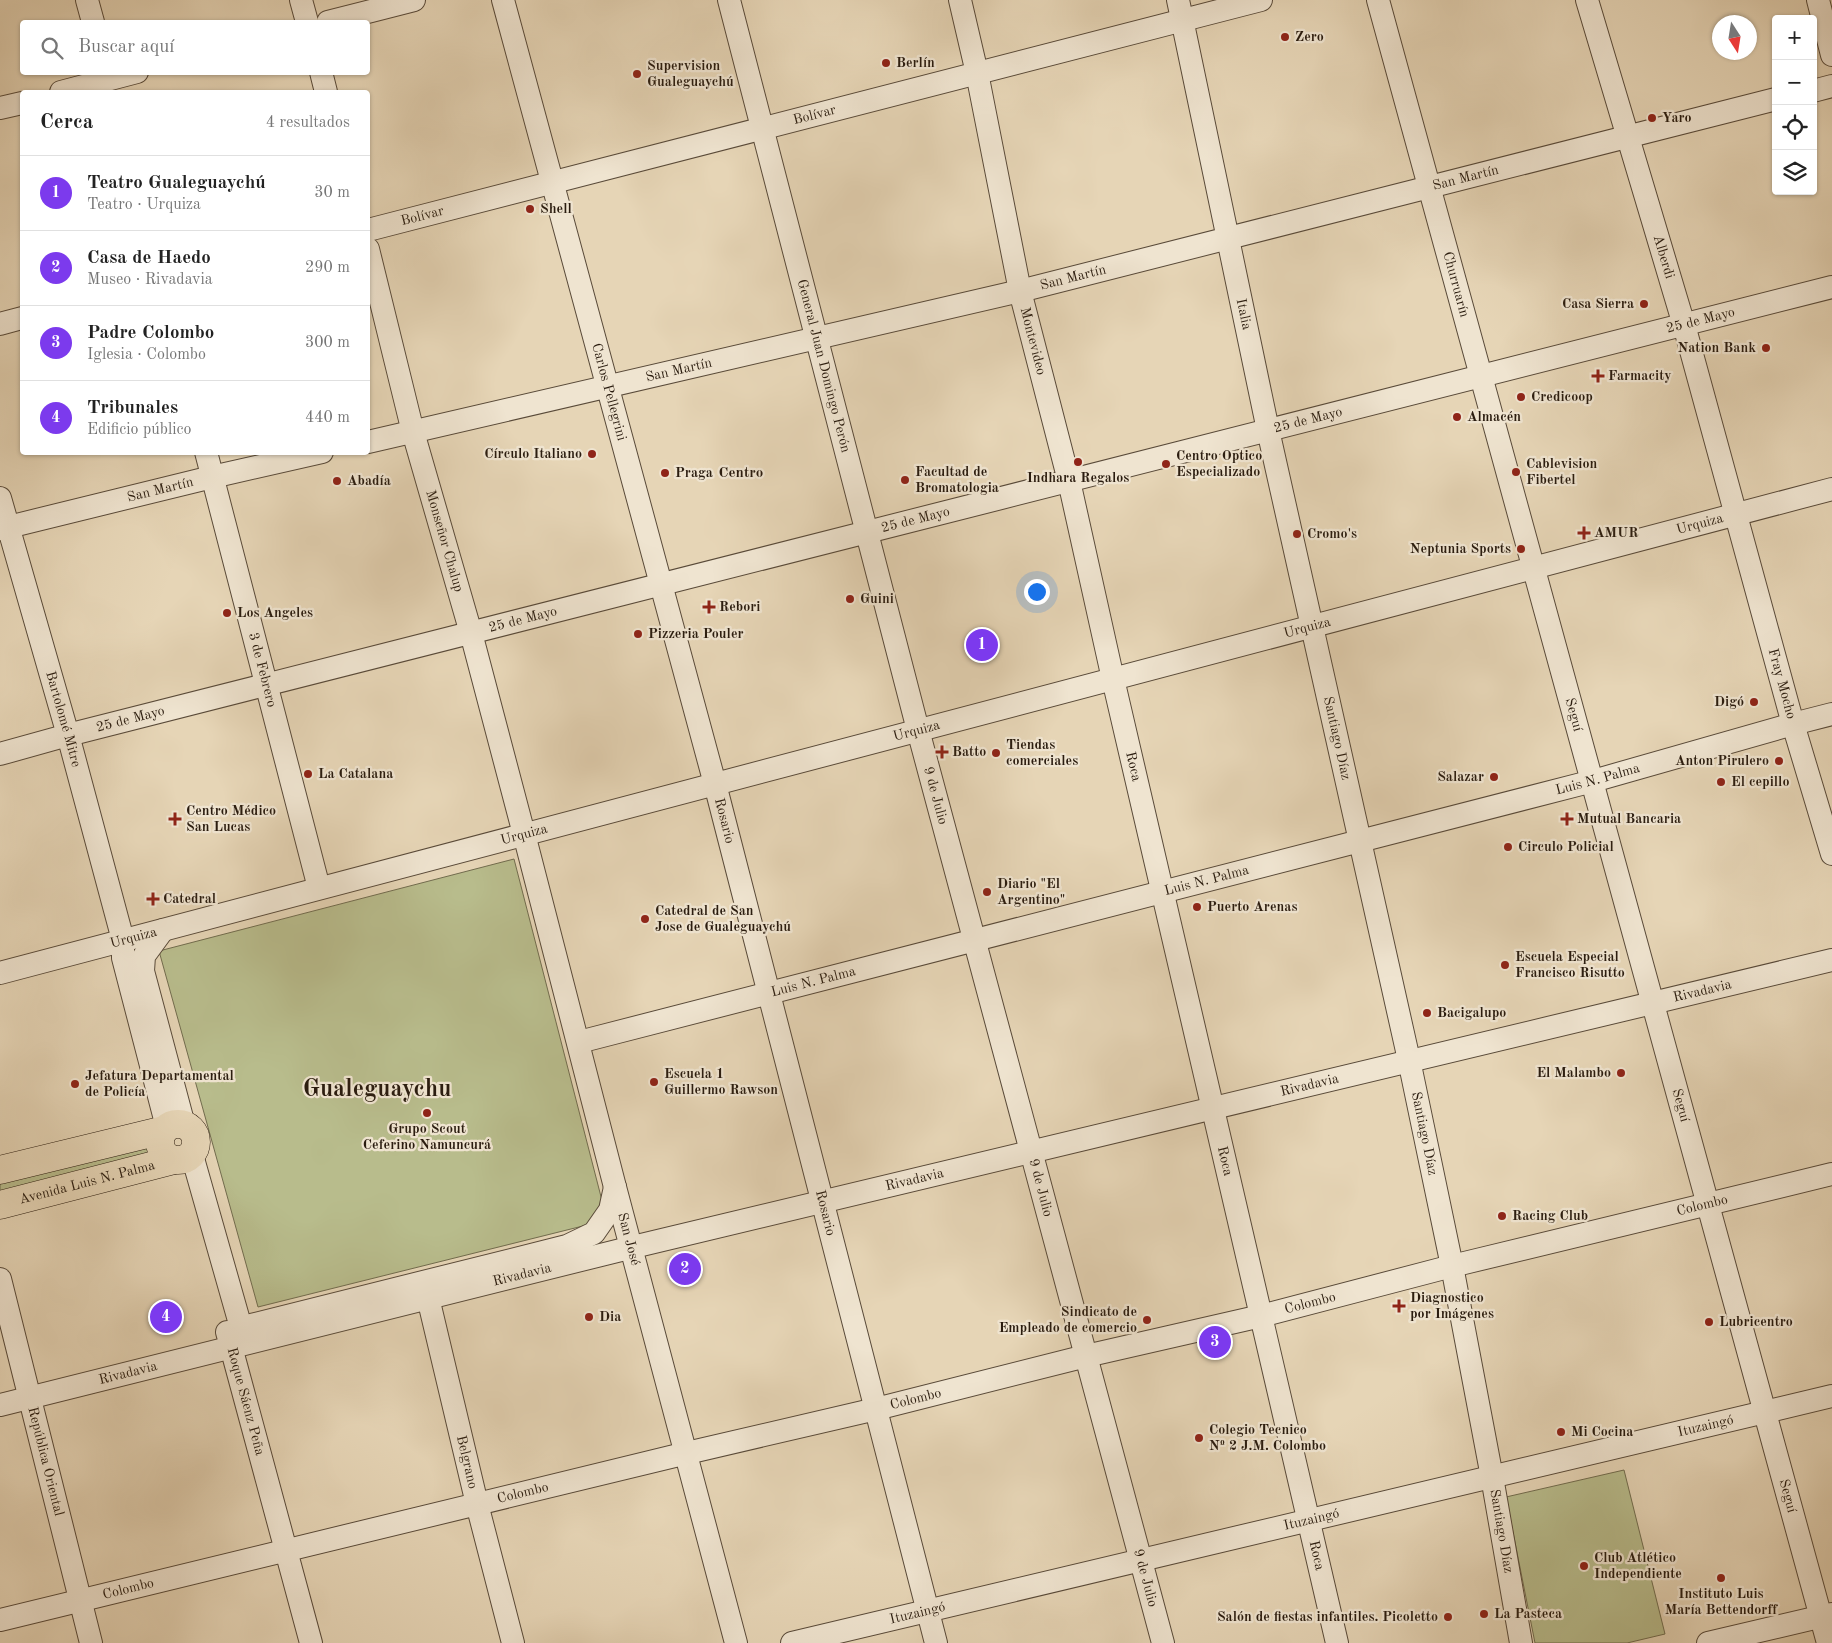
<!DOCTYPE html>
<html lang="es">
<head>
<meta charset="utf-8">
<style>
  :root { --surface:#fff; --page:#f2f2f2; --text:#222; --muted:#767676; --line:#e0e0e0; --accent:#7c3aed }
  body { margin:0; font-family:"Old Standard TT",serif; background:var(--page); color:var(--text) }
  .controls { position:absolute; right:15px; top:15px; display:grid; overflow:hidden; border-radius:5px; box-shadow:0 1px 4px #0004 }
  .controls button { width:45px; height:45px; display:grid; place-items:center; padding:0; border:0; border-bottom:1px solid var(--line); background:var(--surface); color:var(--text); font:25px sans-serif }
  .compass { position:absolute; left:1712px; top:15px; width:45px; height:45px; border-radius:50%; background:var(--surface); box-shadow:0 1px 4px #0004; rotate:168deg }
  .you { position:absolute; left:1036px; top:591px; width:18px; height:18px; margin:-12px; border:4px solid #fff; border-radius:50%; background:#1a73e8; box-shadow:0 0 0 8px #1a73e833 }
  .badge { display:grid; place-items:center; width:32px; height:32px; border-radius:50%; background:var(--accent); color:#fff; font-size:16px; font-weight:700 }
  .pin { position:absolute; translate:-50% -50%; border:2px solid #fff; box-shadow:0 1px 5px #0006 }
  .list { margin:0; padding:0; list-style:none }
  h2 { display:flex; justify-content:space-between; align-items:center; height:65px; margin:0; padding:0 20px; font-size:21px }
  h2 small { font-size:16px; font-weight:400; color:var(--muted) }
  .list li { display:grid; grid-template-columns:32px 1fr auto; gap:15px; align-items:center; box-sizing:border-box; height:75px; padding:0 20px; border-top:1px solid var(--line) }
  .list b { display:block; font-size:19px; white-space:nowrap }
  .list p { margin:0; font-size:16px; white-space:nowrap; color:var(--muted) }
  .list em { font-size:16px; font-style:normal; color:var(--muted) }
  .icon { flex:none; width:28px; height:28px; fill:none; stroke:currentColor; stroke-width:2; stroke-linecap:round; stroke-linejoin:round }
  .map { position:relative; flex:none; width:1832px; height:1643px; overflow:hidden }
  .search { position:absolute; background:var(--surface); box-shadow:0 1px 4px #0004; left:20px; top:20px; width:350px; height:55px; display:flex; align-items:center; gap:12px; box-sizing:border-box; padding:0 18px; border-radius:5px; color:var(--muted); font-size:19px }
  .panel { position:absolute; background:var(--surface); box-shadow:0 1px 4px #0004; left:20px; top:90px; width:350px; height:365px; border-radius:5px }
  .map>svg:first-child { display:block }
</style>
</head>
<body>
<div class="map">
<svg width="1832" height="1643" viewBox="0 0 1832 1643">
  <rect width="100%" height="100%" fill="#e6d5b6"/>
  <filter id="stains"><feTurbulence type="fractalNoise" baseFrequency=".004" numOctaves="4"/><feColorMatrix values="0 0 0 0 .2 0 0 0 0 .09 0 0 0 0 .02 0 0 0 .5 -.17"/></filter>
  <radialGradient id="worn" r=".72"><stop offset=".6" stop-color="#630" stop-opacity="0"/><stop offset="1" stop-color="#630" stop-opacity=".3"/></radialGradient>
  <path fill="#b8bc8c" stroke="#716c4e" d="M 514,859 L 607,1220 L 258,1307 L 159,951 Z
    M 147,1143 L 150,1157 L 0,1195 L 0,1181 Z
    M 1624,1470 L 1665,1634 L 1627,1643 L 1535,1643 L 1506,1497 Z"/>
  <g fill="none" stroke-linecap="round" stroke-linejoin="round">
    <g stroke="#594a39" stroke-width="24">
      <g id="minor">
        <path d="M 87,0 L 93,22"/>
        <path d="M 301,0 L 307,22"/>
        <path id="s1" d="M 503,0 L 715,784 L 936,1643"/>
        <path id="s2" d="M 729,0 L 918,730 L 1163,1643"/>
        <path id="s3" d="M 960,0 L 977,73 L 1020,291 L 1069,481 L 1113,679 L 1337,1643"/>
        <path id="s4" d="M 1178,0 L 1268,430 L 1409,1060 L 1452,1266 L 1492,1477 L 1521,1643"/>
        <path id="s5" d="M 1378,0 L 1828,1643"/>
        <path id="s6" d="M 1587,0 L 1684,325 L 1793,724 L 1832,854"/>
        <path d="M 1818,0 L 1832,55"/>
        <path d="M 328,22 L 414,0"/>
        <path d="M 321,72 L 326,92"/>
        <path d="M 1813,91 L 1832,86"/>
        <path d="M 61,92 L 137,72"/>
        <path d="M 0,108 L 22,103"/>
        <path id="s7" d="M 368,230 L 1261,0"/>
        <path id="s8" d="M 368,249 L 413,432 L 471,633 L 524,834 L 615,1187 L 736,1643"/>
        <path d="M 0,324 L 22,318"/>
        <path id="s9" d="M 368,442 L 1020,291 L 1776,99"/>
        <path id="s10" d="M 206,452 L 319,888"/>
        <path id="s11" d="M 0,498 L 68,735 L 123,940 L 123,958 L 167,1127"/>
        <path id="s12" d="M 0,529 L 212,477 L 322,452"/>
        <path id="s13" d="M 0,754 L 68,735 L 1832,287"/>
        <path d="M 163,930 L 144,956 L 143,971 L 184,1125"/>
        <path id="s14" d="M 0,973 L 1832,489"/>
        <path id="s15" d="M 579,1042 L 1593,781 L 1793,724 L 1832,714"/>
        <path d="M 192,1155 L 240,1324 L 247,1326 L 567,1246 L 594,1233 L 610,1210 L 615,1187"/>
        <path id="s16" d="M 0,1279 L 91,1643"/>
        <path id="s17" d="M 425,1285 L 477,1504 L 513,1643"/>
        <path id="s18" d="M 227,1332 L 311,1643"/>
        <path id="s19" d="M 0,1405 L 633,1247 L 1832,960"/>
        <path id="s20" d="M 0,1620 L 687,1453 L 876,1409 L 1086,1356 L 1261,1316 L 1452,1266 L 1832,1174"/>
        <path id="s21" d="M 792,1643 L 1832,1396"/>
        <path d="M 1708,1643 L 1832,1614"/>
      </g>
    </g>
    <g stroke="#2a1c0f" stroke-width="29">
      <g id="major">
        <circle cx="178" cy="1142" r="18"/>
        <path d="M 0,1170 L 164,1130"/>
        <path id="s22" d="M 0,1205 L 174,1160"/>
      </g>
    </g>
    <use href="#minor" stroke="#efe4d0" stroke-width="22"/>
    <use href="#major" stroke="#e6d5b6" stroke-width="28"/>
  </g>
  <g fill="#8f2418" stroke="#efe4d0" stroke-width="2">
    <circle cx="1285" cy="37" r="5"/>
    <circle cx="886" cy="63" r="5"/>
    <circle cx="637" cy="74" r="5"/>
    <circle cx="1652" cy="118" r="5"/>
    <circle cx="530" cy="209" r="5"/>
    <circle cx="1644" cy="304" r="5"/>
    <circle cx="1766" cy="348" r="5"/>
    <path d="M1595.5 368.5h5v5h5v5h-5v5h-5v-5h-5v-5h5z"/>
    <circle cx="1521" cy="397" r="5"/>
    <circle cx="1457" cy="417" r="5"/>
    <circle cx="592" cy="454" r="5"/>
    <circle cx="1078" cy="462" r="5"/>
    <circle cx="1166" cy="464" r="5"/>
    <circle cx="1516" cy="472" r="5"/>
    <circle cx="665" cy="473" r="5"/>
    <circle cx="905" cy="480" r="5"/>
    <circle cx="337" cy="481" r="5"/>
    <path d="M1581.5 525.5h5v5h5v5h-5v5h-5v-5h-5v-5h5z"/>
    <circle cx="1297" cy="534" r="5"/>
    <circle cx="1521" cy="549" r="5"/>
    <circle cx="850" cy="599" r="5"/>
    <path d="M706.5 599.5h5v5h5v5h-5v5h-5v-5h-5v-5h5z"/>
    <circle cx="227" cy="613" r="5"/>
    <circle cx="638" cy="634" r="5"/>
    <circle cx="1754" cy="702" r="5"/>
    <path d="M939.5 744.5h5v5h5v5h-5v5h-5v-5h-5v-5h5z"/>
    <circle cx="996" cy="753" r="5"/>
    <circle cx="1779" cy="761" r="5"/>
    <circle cx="308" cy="774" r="5"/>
    <circle cx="1494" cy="777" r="5"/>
    <circle cx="1721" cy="782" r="5"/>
    <path d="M172.5 811.5h5v5h5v5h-5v5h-5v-5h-5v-5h5z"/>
    <path d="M1564.5 811.5h5v5h5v5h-5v5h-5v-5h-5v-5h5z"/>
    <circle cx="1508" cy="847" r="5"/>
    <circle cx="987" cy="892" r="5"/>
    <path d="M150.5 891.5h5v5h5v5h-5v5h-5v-5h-5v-5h5z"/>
    <circle cx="1197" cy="907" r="5"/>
    <circle cx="645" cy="919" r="5"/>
    <circle cx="1505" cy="965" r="5"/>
    <circle cx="1427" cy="1013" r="5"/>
    <circle cx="1621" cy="1073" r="5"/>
    <circle cx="654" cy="1082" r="5"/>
    <circle cx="75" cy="1084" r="5"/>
    <circle cx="427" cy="1113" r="5"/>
    <circle cx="1502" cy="1216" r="5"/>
    <path d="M1396.5 1298.5h5v5h5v5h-5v5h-5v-5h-5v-5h5z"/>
    <circle cx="589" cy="1317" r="5"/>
    <circle cx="1147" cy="1320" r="5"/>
    <circle cx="1709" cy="1322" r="5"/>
    <circle cx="1561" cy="1432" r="5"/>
    <circle cx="1199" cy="1438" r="5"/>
    <circle cx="1584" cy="1566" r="5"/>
    <circle cx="1721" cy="1578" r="5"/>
    <circle cx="1484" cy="1614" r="5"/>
    <circle cx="1448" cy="1617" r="5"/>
  </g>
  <g text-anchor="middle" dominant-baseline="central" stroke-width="4.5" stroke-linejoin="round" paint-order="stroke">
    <g font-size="14" font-weight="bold" fill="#2a1c0f" stroke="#efe4d0" text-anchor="start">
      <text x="1295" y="37">Zero</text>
      <text x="896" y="63">Berlín</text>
      <text x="647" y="66">Supervision<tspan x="647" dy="16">Gualeguaychú</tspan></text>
      <text x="1662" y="118">Yaro</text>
      <text x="540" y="209">Shell</text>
      <text x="1634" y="304" text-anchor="end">Casa Sierra</text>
      <text x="1756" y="348" text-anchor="end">Nation Bank</text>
      <text x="1608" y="376">Farmacity</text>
      <text x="1531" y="397">Credicoop</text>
      <text x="1467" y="417">Almacén</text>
      <text x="582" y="454" text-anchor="end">Círculo Italiano</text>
      <text x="1176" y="456">Centro Optico<tspan x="1176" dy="16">Especializado</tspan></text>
      <text x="1526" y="464">Cablevision<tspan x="1526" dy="16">Fibertel</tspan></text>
      <text x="915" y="472">Facultad de<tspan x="915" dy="16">Bromatologia</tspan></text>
      <text x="675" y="473">Praga</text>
      <text x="1078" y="478" text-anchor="middle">Indhara Regalos</text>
      <text x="347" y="481">Abadía</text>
      <text x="1594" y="533">AMUR</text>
      <text x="1307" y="534">Cromo's</text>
      <text x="1511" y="549" text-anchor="end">Neptunia Sports</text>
      <text x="860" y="599">Guini</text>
      <text x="719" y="607">Rebori</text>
      <text x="237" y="613">Los Angeles</text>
      <text x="648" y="634">Pizzeria Pouler</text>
      <text x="1744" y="702" text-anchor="end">Digó</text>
      <text x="1006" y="745">Tiendas<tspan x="1006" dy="16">comerciales</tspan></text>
      <text x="952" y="752">Batto</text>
      <text x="1769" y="761" text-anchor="end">Anton Pirulero</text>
      <text x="318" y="774">La Catalana</text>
      <text x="1484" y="777" text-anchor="end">Salazar</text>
      <text x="1731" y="782">El cepillo</text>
      <text x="186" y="811">Centro Médico<tspan x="186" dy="16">San Lucas</tspan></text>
      <text x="1577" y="819">Mutual Bancaria</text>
      <text x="1518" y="847">Circulo Policial</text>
      <text x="997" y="884">Diario "El<tspan x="997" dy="16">Argentino"</tspan></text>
      <text x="163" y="899">Catedral</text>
      <text x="1207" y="907">Puerto Arenas</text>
      <text x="655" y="911">Catedral de San<tspan x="655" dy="16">Jose de Gualeguaychú</tspan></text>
      <text x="1515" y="957">Escuela Especial<tspan x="1515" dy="16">Francisco Risutto</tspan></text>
      <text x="1437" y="1013">Bacigalupo</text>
      <text x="1611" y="1073" text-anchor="end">El Malambo</text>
      <text x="664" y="1074">Escuela 1<tspan x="664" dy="16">Guillermo Rawson</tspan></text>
      <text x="85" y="1076">Jefatura Departamental<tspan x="85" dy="16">de Policía</tspan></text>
      <text x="427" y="1129" text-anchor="middle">Grupo Scout<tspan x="427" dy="16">Ceferino Namuncurá</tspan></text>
      <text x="1512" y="1216">Racing Club</text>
      <text x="1410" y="1298">Diagnostico<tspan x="1410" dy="16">por Imágenes</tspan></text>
      <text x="1137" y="1312" text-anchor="end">Sindicato de<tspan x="1137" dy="16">Empleado de comercio</tspan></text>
      <text x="599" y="1317">Dia</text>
      <text x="1719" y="1322">Lubricentro</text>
      <text x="1209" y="1430">Colegio Tecnico<tspan x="1209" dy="16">Nº 2 J.M. Colombo</tspan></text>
      <text x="1571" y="1432">Mi Cocina</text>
      <text x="1594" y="1558">Club Atlético<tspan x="1594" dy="16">Independiente</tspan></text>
      <text x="1721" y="1594" text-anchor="middle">Instituto Luis<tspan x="1721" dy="16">María Bettendorff</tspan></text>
      <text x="1494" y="1614">La Pasteca</text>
      <text x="1438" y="1617" text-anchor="end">Salón de fiestas infantiles. Picoletto</text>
    </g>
    <g font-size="14" fill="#2a1c0f" stroke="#efe4d0">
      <text stroke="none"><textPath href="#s7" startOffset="461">Bolívar</textPath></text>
      <text stroke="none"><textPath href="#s9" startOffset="1129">San Martín</textPath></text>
      <text stroke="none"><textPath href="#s7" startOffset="56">Bolívar</textPath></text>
      <text stroke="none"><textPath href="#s6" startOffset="268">Alberdi</textPath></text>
      <text stroke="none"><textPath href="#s9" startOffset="724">San Martín</textPath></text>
      <text stroke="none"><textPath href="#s5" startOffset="295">Churruarín</textPath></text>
      <text stroke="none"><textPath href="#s4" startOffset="321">Italia</textPath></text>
      <text stroke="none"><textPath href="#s13" startOffset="1755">25 de Mayo</textPath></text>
      <text stroke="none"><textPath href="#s3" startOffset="349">Montevideo</textPath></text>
      <text stroke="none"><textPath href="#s2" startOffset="378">General Juan Domingo Perón</textPath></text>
      <text stroke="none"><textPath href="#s9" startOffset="319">San Martín</textPath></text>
      <text stroke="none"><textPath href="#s1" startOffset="406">Carlos Pellegrini</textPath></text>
      <text stroke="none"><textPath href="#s13" startOffset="1350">25 de Mayo</textPath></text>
      <text stroke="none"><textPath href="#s12" startOffset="165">San Martín</textPath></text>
      <text stroke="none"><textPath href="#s13" startOffset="945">25 de Mayo</textPath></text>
      <text stroke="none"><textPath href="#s14" startOffset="1758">Urquiza</textPath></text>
      <text stroke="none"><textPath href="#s8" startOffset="302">Monseñor Chalup</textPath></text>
      <text stroke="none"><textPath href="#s13" startOffset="540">25 de Mayo</textPath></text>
      <text stroke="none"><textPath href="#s14" startOffset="1352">Urquiza</textPath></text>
      <text stroke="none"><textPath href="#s10" startOffset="225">3 de Febrero</textPath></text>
      <text stroke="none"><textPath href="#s6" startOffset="711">Fray Mocho</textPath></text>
      <text stroke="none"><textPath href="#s5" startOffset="741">Seguí</textPath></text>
      <text stroke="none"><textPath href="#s11" startOffset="230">Bartolomé Mitre</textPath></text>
      <text stroke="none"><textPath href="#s13" startOffset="135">25 de Mayo</textPath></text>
      <text stroke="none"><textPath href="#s14" startOffset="948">Urquiza</textPath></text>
      <text stroke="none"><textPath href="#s4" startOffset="755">Santiago Díaz</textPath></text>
      <text stroke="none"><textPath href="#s3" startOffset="786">Roca</textPath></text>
      <text stroke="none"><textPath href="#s15" startOffset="1052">Luis N. Palma</textPath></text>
      <text stroke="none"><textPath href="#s2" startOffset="822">9 de Julio</textPath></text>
      <text stroke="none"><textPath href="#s1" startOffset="850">Rosario</textPath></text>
      <text stroke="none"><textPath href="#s14" startOffset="542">Urquiza</textPath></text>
      <text stroke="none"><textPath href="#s15" startOffset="648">Luis N. Palma</textPath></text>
      <text stroke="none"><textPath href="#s14" startOffset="138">Urquiza</textPath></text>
      <text stroke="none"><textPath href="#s15" startOffset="242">Luis N. Palma</textPath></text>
      <text stroke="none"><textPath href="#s19" startOffset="1752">Rivadavia</textPath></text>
      <text stroke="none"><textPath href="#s19" startOffset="1348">Rivadavia</textPath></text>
      <text stroke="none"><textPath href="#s5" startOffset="1146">Seguí</textPath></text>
      <text stroke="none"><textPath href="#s4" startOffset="1160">Santiago Díaz</textPath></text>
      <text stroke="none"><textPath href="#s3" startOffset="1191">Roca</textPath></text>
      <text stroke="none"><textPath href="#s19" startOffset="942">Rivadavia</textPath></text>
      <text stroke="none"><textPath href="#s22" startOffset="90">Avenida Luis N. Palma</textPath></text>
      <text stroke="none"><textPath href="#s2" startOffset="1228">9 de Julio</textPath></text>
      <text stroke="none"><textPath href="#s20" startOffset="1752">Colombo</textPath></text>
      <text stroke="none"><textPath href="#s1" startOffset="1255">Rosario</textPath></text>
      <text stroke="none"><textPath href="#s8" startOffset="1024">San José</textPath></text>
      <text stroke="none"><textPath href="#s19" startOffset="538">Rivadavia</textPath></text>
      <text stroke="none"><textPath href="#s20" startOffset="1348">Colombo</textPath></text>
      <text stroke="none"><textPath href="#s19" startOffset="132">Rivadavia</textPath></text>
      <text stroke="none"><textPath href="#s20" startOffset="942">Colombo</textPath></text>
      <text stroke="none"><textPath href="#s18" startOffset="72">Roque Sáenz Peña</textPath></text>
      <text stroke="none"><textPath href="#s21" startOffset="939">Ituzaingó</textPath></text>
      <text stroke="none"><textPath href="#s16" startOffset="188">República Oriental</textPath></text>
      <text stroke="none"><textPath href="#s17" startOffset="182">Belgrano</textPath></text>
      <text stroke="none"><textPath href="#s20" startOffset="538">Colombo</textPath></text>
      <text stroke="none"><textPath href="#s5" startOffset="1551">Seguí</textPath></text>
      <text stroke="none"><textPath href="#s21" startOffset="534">Ituzaingó</textPath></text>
      <text stroke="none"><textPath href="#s4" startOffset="1565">Santiago Díaz</textPath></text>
      <text stroke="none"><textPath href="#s3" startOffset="1596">Roca</textPath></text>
      <text stroke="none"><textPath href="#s2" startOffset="1632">9 de Julio</textPath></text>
      <text stroke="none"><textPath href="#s20" startOffset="132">Colombo</textPath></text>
      <text stroke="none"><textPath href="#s21" startOffset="129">Ituzaingó</textPath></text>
    </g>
    <g font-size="15" font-weight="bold" fill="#2a1c0f" stroke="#efe4d0">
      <text x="741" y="473">Centro</text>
    </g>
    <g font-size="24" font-weight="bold" fill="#2a1c0f" stroke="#efe4d0">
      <text x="377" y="1090">Gualeguaychu</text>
    </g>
  </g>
  <rect width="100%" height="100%" filter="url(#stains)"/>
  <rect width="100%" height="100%" fill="url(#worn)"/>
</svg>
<div class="controls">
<button>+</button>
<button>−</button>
<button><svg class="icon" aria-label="locate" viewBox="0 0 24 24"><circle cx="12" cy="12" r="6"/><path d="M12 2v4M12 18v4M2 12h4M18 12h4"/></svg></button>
<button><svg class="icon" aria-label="layers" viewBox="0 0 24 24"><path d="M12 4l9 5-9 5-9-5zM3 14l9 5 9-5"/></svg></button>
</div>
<svg class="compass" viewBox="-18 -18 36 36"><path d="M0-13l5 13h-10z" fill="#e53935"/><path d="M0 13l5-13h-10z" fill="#767676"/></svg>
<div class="you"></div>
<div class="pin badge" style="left:982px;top:645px">1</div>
<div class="pin badge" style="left:685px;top:1269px">2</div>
<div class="pin badge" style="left:1215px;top:1342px">3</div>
<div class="pin badge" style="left:166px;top:1317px">4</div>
<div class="search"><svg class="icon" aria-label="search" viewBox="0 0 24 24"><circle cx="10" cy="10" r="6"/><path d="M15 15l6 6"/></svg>Buscar aquí</div>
<section class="panel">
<h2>Cerca<small>4 resultados</small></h2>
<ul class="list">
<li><span class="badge">1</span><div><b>Teatro Gualeguaychú</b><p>Teatro · Urquiza</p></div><em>30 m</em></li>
<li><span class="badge">2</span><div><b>Casa de Haedo</b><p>Museo · Rivadavia</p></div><em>290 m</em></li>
<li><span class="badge">3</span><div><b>Padre Colombo</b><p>Iglesia · Colombo</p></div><em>300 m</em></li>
<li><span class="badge">4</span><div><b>Tribunales</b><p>Edificio público</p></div><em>440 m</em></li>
</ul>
</section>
</div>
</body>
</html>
